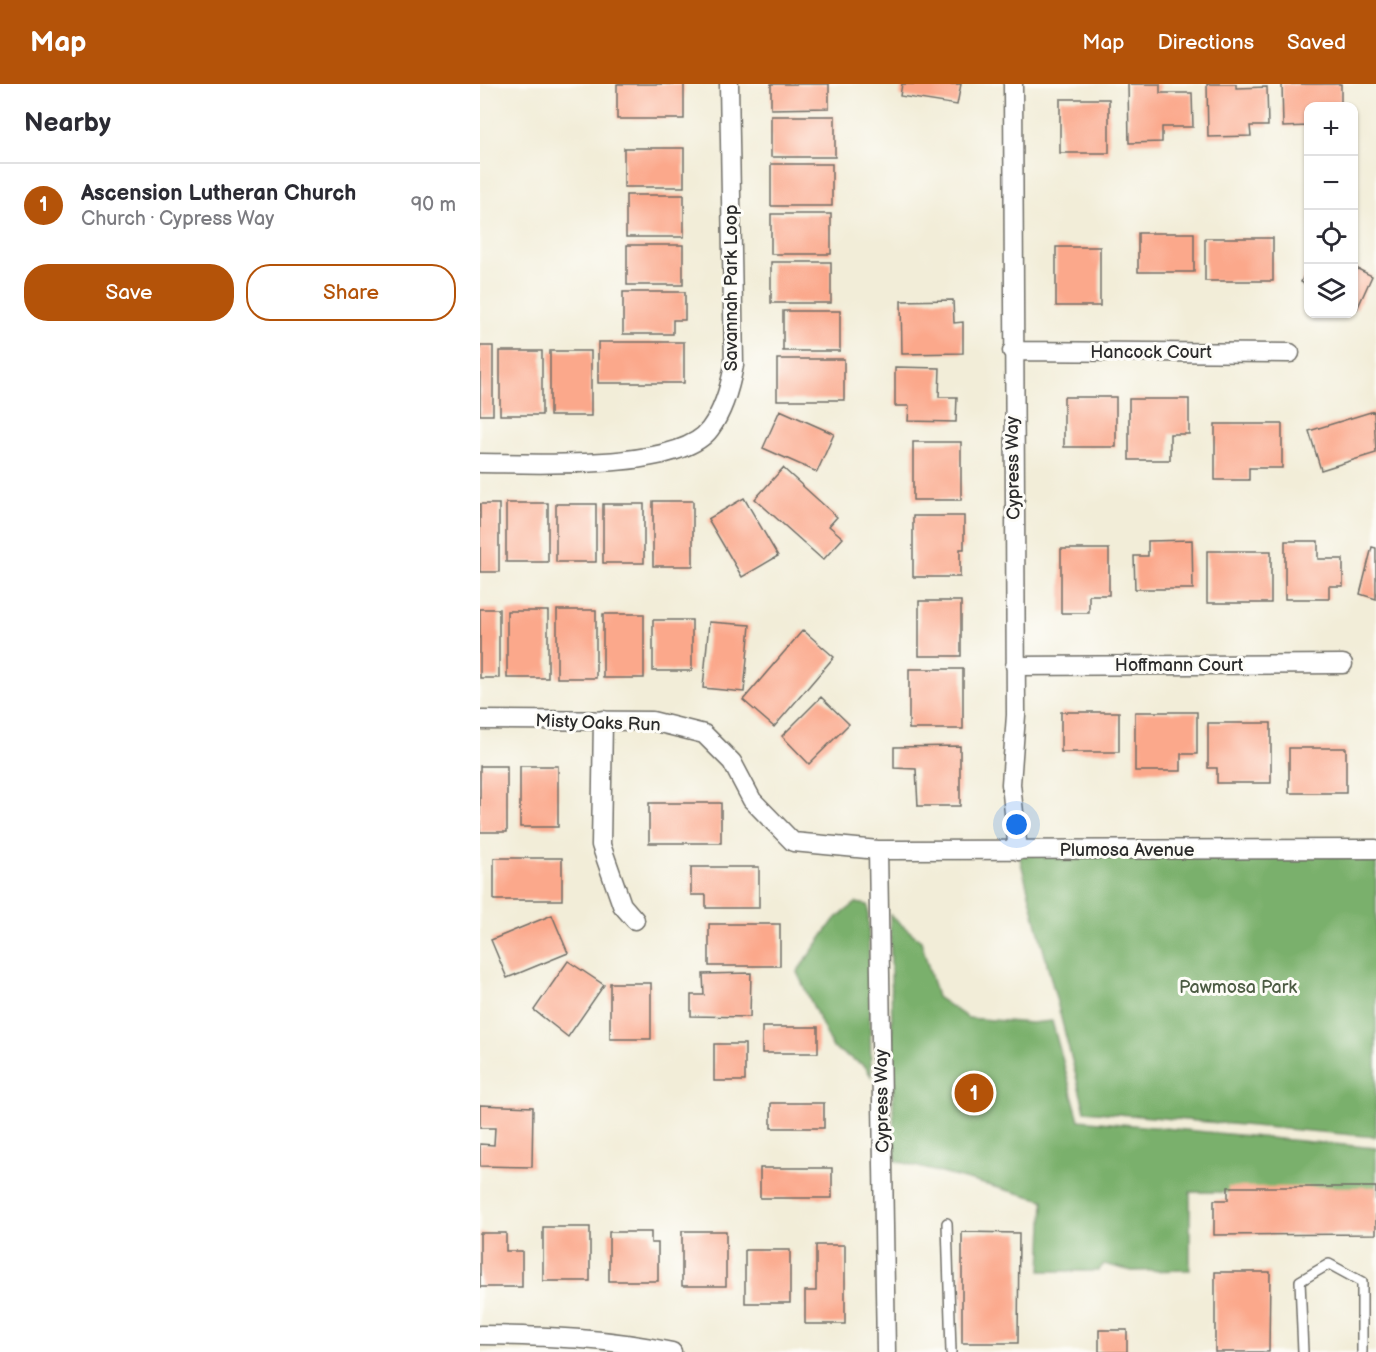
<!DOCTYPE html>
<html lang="en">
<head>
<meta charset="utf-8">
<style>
  :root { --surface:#fff; --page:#f7f7f7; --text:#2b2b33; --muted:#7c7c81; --line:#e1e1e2; --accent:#b45309 }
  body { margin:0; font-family:"Balsamiq Sans",sans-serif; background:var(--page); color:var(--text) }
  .controls { position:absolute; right:18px; top:18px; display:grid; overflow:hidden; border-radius:12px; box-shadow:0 2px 4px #0004 }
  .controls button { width:54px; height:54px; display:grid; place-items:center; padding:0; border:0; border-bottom:2px solid var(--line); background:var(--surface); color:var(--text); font:30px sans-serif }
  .you { position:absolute; left:537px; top:741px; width:21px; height:21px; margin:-15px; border:4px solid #fff; border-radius:50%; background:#1a73e8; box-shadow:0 0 0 9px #1a73e833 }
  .badge { display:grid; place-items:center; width:39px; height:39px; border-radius:50%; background:var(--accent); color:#fff; font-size:20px; font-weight:700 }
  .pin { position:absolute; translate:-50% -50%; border:3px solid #fff; box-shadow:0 2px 6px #0006 }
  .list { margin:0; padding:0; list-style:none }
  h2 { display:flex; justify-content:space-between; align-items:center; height:78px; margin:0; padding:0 24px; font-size:26px }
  h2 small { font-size:20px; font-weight:400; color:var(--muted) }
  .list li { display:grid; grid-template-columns:39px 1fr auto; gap:18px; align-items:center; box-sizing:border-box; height:84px; padding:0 24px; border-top:2px solid var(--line) }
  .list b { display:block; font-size:22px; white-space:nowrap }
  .list p { margin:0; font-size:20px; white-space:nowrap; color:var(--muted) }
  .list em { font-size:20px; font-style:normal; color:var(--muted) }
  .actions { display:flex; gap:12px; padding:18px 24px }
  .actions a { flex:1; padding:14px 0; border:2px solid var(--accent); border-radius:24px; text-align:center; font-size:21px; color:var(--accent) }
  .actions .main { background:var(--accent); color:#fff }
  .icon { flex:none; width:33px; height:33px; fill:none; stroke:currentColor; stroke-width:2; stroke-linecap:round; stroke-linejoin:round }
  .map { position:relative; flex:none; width:896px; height:1268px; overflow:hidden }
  header { display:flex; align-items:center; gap:36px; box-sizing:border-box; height:84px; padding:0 30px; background:var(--accent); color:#fff }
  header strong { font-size:28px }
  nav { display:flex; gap:33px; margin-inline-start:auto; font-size:21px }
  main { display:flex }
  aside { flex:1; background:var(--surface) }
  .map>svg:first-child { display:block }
</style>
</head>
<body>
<header>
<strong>Map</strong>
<nav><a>Map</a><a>Directions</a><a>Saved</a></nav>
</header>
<main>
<aside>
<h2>Nearby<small></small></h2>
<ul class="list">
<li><span class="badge">1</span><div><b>Ascension Lutheran Church</b><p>Church · Cypress Way</p></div><em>90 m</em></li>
</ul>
<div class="actions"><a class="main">Save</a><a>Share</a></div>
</aside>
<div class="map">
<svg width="896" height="1268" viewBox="0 0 896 1268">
  <rect width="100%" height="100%" fill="#fdfcf7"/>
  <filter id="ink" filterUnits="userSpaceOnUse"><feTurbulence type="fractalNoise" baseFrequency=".0167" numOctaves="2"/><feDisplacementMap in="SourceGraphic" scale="12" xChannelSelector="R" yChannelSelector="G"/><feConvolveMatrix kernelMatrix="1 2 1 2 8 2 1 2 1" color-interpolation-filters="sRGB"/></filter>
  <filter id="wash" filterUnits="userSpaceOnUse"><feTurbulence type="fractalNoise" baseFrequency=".008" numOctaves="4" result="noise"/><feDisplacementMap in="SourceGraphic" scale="24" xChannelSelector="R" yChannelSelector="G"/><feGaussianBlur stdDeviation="1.35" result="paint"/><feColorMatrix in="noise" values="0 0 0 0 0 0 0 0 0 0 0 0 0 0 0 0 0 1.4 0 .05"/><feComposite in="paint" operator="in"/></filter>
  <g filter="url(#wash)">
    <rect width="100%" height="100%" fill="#f2edd8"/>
    <path fill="#7ab06c" stroke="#526e4c" stroke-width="1.5" d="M 896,765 L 896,1053 L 605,1027 L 538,767 Z
      M 376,819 L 388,821 L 391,992 L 385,982 L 353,964 L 317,888 L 354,836 Z
      M 410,831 L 441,857 L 457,913 L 488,934 L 551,939 L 572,937 L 599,1036 L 896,1064 L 896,1110 L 710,1108 L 710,1186 L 652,1187 L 624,1180 L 618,1187 L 561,1187 L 564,1116 L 416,1077 L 414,1059 Z"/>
    <g id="blocks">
      <path fill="#fba88b" d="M 137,0 L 204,0 L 204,35 L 137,35 Z
        M 291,0 L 349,0 L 349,24 L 291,25 Z
        M 422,0 L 481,0 L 477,21 L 420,12 Z
        M 648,0 L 680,0 L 680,9 L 712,9 L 713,43 L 682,43 L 682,58 L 649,59 Z
        M 727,0 L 756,0 L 756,4 L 787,3 L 788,42 L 770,42 L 771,52 L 728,53 Z
        M 802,0 L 861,0 L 861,22 L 828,22 L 828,42 L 803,43 Z
        M 580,15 L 629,15 L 629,69 L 580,69 Z
        M 291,32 L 355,32 L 355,73 L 291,73 Z
        M 144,64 L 204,64 L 204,103 L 144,103 Z
        M 291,80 L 352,80 L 352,122 L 291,122 Z
        M 146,111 L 204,111 L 204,153 L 146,153 Z
        M 291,130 L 351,130 L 351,170 L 291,170 Z
        M 658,149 L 714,149 L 714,188 L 658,188 Z
        M 725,154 L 793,154 L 793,197 L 725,197 Z
        M 147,161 L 203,161 L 203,201 L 147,201 Z
        M 576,163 L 620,163 L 620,222 L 576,222 Z
        M 291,178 L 351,178 L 351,219 L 291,219 Z
        M 828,183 L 828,202 L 821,198 Z
        M 874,183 L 892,192 L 877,225 L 874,224 Z
        M 143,208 L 205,208 L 205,236 L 193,236 L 193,250 L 143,250 Z
        M 473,216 L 474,239 L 483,238 L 483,269 L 422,270 L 421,217 Z
        M 303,227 L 360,227 L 360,267 L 303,267 Z
        M 118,258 L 204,258 L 204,299 L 118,299 Z
        M 0,262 L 13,262 L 13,331 L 0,331 Z
        M 20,267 L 62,267 L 62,331 L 20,331 Z
        M 70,267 L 111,267 L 111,332 L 70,332 Z
        M 297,275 L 364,275 L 364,316 L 297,316 Z
        M 415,283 L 460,284 L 459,313 L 477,313 L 476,338 L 428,337 L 429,322 L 415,322 Z
        M 584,313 L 636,313 L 636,363 L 584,363 Z
        M 649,315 L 709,315 L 709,350 L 690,350 L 690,376 L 649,376 Z
        M 300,326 L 354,350 L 337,388 L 283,364 Z
        M 894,327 L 896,369 L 841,386 L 829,347 Z
        M 735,340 L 802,340 L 802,384 L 769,384 L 769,396 L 735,396 Z
        M 433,358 L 481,358 L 481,416 L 433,416 Z
        M 303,384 L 357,433 L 349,442 L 363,454 L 343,476 L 275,415 Z
        M 264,414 L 298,472 L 262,493 L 228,435 Z
        M 173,417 L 213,417 L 213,482 L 173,482 Z
        M 26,419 L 68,419 L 68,478 L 26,478 Z
        M 0,420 L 19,420 L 19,488 L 0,488 Z
        M 76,420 L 116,420 L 116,478 L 76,478 Z
        M 123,420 L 164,420 L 164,479 L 123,479 Z
        M 433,432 L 484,432 L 484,465 L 480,465 L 480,493 L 433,493 Z
        M 712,456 L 713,505 L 655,505 L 654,472 L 668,472 L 668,457 Z
        M 805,457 L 838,457 L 838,475 L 863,475 L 863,502 L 849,502 L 849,515 L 805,515 Z
        M 892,463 L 896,464 L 896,515 L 880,510 Z
        M 581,465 L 629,465 L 629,511 L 609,511 L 609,529 L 581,529 Z
        M 727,467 L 791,467 L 791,519 L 727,519 Z
        M 439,517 L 481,517 L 481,572 L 439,572 Z
        M 0,525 L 19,525 L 19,594 L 0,594 Z
        M 77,526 L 116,526 L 116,594 L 77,594 Z
        M 27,527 L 68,527 L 68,594 L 27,594 Z
        M 123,530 L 164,530 L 164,594 L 123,594 Z
        M 173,536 L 212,536 L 212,587 L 173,587 Z
        M 229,538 L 270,541 L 264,608 L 223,604 Z
        M 323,546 L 354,573 L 294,643 L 263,616 Z
        M 429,585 L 483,585 L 483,645 L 429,645 Z
        M 341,613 L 369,640 L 329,680 L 302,652 Z
        M 581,628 L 639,628 L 639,668 L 581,668 Z
        M 655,628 L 717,628 L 717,670 L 701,670 L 701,687 L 655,687 Z
        M 728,639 L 791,639 L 791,699 L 737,699 L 737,684 L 728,684 Z
        M 480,662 L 480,722 L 438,722 L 436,685 L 414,684 L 414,663 Z
        M 809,664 L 866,664 L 866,709 L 809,709 Z
        M 0,682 L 27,682 L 27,748 L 0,748 Z
        M 40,682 L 78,682 L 78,743 L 40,743 Z
        M 169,719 L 241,719 L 241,759 L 169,759 Z
        M 14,774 L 82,774 L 82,816 L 14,816 Z
        M 211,783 L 279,783 L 279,824 L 226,824 L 226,811 L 211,811 Z
        M 72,831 L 88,869 L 27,894 L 11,856 Z
        M 229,840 L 300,840 L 300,882 L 229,882 Z
        M 88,877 L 124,901 L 88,953 L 54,926 Z
        M 271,889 L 270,933 L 211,932 L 211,911 L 224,911 L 223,890 Z
        M 130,899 L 171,899 L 171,955 L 130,955 Z
        M 282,943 L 338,943 L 338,969 L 282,969 Z
        M 234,960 L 265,960 L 265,997 L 234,997 Z
        M 291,1019 L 344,1019 L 344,1044 L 291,1044 Z
        M 0,1021 L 53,1023 L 52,1083 L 0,1082 L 0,1060 L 14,1061 L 15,1044 L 0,1044 Z
        M 280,1084 L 352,1084 L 352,1114 L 280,1114 Z
        M 748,1103 L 896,1103 L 896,1150 L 734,1151 L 734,1116 L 748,1116 Z
        M 63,1143 L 110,1143 L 110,1197 L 63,1197 Z
        M 202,1147 L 246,1147 L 246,1202 L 202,1202 Z
        M 129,1148 L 171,1148 L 171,1159 L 178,1159 L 178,1197 L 129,1197 Z
        M 482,1148 L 539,1149 L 538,1259 L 482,1259 Z
        M 0,1149 L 26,1149 L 26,1167 L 42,1167 L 42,1203 L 0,1203 Z
        M 336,1161 L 365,1161 L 365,1240 L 325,1240 L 325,1207 L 336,1207 Z
        M 265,1166 L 310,1166 L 310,1219 L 265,1219 Z
        M 735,1188 L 790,1188 L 789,1268 L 735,1268 Z
        M 619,1246 L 647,1246 L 647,1268 L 619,1268 Z"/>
    </g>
  </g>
  <g filter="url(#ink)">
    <use href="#blocks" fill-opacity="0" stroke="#716f68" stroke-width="1.5"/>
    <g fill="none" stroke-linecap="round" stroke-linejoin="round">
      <g stroke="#716f68" stroke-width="12">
        <path id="service" d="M 467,1139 L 471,1268
          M 823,1268 L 820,1197 L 849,1180 L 882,1198 L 882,1268"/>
      </g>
      <g stroke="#716f68" stroke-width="21">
        <path id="minor" d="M 533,0 L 536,631 L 531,700 L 538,767
          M 532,267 L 810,269
          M 0,379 C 51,379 199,388 230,345 C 244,326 250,303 254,281 L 249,0
          M 535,582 L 863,580
          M 0,636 L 172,637 L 224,650 L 252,678 L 272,716 L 313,758 L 398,766 L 896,765
          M 123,636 L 121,761 L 142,821 L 155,836
          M 398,766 L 406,1268
          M 0,1251 C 65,1252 128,1254 192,1268"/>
      </g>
      <use href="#service" stroke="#fff" stroke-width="9"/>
      <use href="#minor" stroke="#fff" stroke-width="18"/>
    </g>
  </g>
  <g text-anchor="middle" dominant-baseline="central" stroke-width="6" stroke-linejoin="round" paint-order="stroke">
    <g font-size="18" fill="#2b2b2b" stroke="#fdfcf7">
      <text transform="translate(251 204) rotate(-90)">Savannah Park Loop</text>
      <text x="671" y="268">Hancock Court</text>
      <text transform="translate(533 384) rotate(-91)">Cypress Way</text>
      <text x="699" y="581">Hoffmann Court</text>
      <text transform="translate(118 639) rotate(2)">Misty Oaks Run</text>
      <text x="647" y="766">Plumosa Avenue</text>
      <text transform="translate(402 1017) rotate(-91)">Cypress Way</text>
    </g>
    <g font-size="18" fill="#4c5b43" stroke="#fdfcf7">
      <text x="758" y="903">Pawmosa Park</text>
    </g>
  </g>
</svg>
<div class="controls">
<button>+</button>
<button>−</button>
<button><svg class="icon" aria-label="locate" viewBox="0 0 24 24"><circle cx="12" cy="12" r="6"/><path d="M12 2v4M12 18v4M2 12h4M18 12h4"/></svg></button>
<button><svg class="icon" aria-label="layers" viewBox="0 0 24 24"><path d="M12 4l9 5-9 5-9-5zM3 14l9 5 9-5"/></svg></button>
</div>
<div class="you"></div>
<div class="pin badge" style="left:494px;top:1009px">1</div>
</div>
</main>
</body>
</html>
